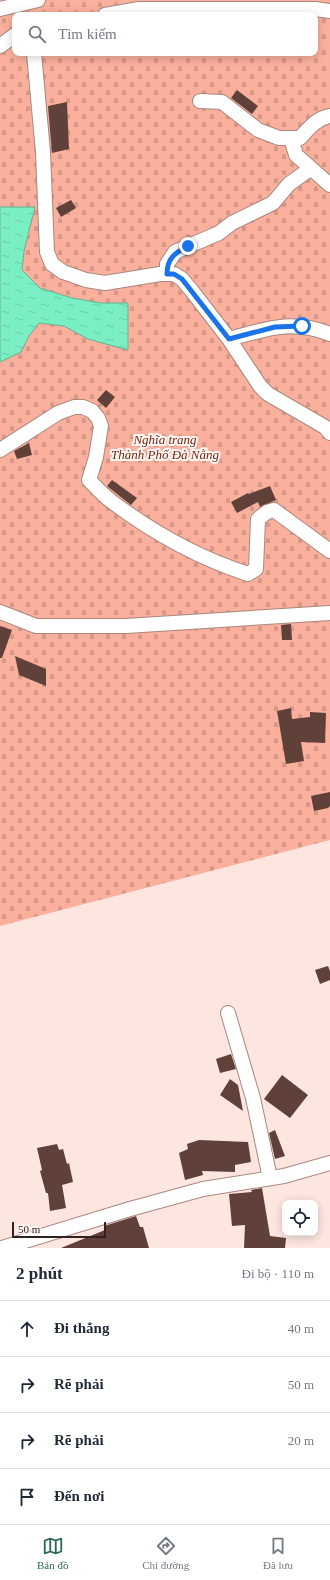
<!DOCTYPE html>
<html lang="vi">
<head>
<meta charset="utf-8">
<style>
  :root { --surface:#fff; --page:#f2f2f3; --text:#1f2937; --muted:#747a83; --line:#e0e1e3; --accent:#2d6953 }
  body { margin:0; font-family:"Times New Roman",serif; background:var(--page); color:var(--text) }
  .controls { position:absolute; right:12px; bottom:12px; display:grid; overflow:hidden; border-radius:8px; box-shadow:0 2px 10px #0003 }
  .controls button { width:36px; height:36px; display:grid; place-items:center; padding:0; border:0; border-bottom:1px solid var(--line); background:var(--surface); color:var(--text); font:20px sans-serif }
  .scale { position:absolute; left:12px; bottom:10px; width:94px; box-sizing:border-box; padding-left:4px; border:2px solid #30221f; border-top:0; font-size:11px; line-height:14px; white-space:nowrap; color:#30221f; -webkit-text-stroke:3px #fff7f5; paint-order:stroke }
  .stop { position:absolute; width:12px; height:12px; margin:-9px; border:3px solid #1a73e8; border-radius:50%; background:#fff }
  .stop.end { background:#1a73e8; border-color:#fff; box-shadow:0 1px 4px #0008 }
  .list { margin:0; padding:0; list-style:none }
  h2 { display:flex; justify-content:space-between; align-items:center; height:52px; margin:0; padding:0 16px; font-size:17px }
  h2 small { font-size:13px; font-weight:400; color:var(--muted) }
  .list li { display:grid; grid-template-columns:26px 1fr auto; gap:12px; align-items:center; box-sizing:border-box; height:56px; padding:0 16px; border-top:1px solid var(--line) }
  .list b { display:block; font-size:15px; white-space:nowrap }
  .list em { font-size:13px; font-style:normal; color:var(--muted) }
  .icon { flex:none; width:22px; height:22px; fill:none; stroke:currentColor; stroke-width:2; stroke-linecap:round; stroke-linejoin:round }
  .map { position:relative; flex:none; width:330px; height:1248px; overflow:hidden }
  .search { position:absolute; background:var(--surface); box-shadow:0 2px 10px #0003; left:12px; right:12px; top:12px; height:44px; display:flex; align-items:center; gap:10px; box-sizing:border-box; padding:0 14px; border-radius:8px; color:var(--muted); font-size:15px }
  .sheet { height:276px; background:var(--surface) }
  nav { display:flex; justify-content:space-around; align-items:center; box-sizing:border-box; height:56px; border-top:1px solid var(--line); background:var(--surface); font-size:11px; color:var(--muted) }
  nav a { display:grid; justify-items:center; gap:2px }
  nav .on { color:var(--accent) }
  .map>svg:first-child { display:block }
</style>
</head>
<body>
<div class="map">
<svg width="330" height="1248" viewBox="0 0 330 1248">
  <defs>
    <pattern id="cemetery-stones" width="16" height="16" patternUnits="userSpaceOnUse"><rect width="16" height="16" fill="#fab09c"/><path d="M2 7V4a2 2 0 0 1 4 0v3zM10 15v-3a2 2 0 0 1 4 0v3z" fill="#d79786"/></pattern>
    <pattern id="water-ripples" width="26" height="14" patternUnits="userSpaceOnUse"><rect width="26" height="14" fill="#7aefc3"/><path d="M2 4q2-2 4 0t4 0M15 11q2-2 4 0t4 0" fill="none" stroke="#6acda7"/></pattern>
  </defs>
  <rect width="100%" height="100%" fill="#fde6e0"/>
  <path fill="url(#cemetery-stones)" fill-rule="evenodd" d="M 0,0 L 330,0 L 330,840 L 0,926 ZM 15,15 L 315,15 L 315,53 L 15,53 Z"/>
  <path fill="url(#water-ripples)" stroke="#64b292" d="M 0,207 L 35,207 L 24,251 L 22,270 L 40,288 L 72,298 L 101,303 L 128,303 L 128,350 L 88,339 L 64,326 L 39,323 L 29,336 L 21,352 L 0,362 Z"/>
  <path fill="#5f4139" d="M 237,90 L 258,106 L 252,114 L 231,98 Z
    M 67,102 L 69,149 L 52,153 L 48,106 Z
    M 71,200 L 76,208 L 61,217 L 56,208 Z
    M 106,390 L 115,397 L 106,408 L 97,400 Z
    M 29,443 L 32,455 L 17,459 L 14,451 Z
    M 112,480 L 137,498 L 131,505 L 107,486 Z
    M 270,486 L 276,500 L 260,507 L 258,502 L 237,513 L 231,502 L 248,493 L 249,494 Z
    M 291,624 L 292,640 L 282,640 L 281,625 Z
    M 0,626 L 12,630 L 2,658 L 0,658 Z
    M 15,656 L 46,669 L 46,686 L 19,675 Z
    M 291,708 L 292,719 L 310,717 L 310,712 L 326,713 L 325,743 L 301,742 L 304,761 L 286,764 L 277,711 Z
    M 330,792 L 330,806 L 328,808 L 314,811 L 311,796 Z
    M 328,966 L 330,971 L 330,980 L 320,984 L 315,970 Z
    M 231,1054 L 236,1069 L 220,1073 L 216,1059 Z
    M 282,1075 L 308,1095 L 290,1118 L 264,1099 Z
    M 230,1079 L 238,1085 L 243,1111 L 220,1095 Z
    M 275,1130 L 285,1156 L 275,1159 L 269,1133 Z
    M 199,1140 L 248,1142 L 251,1162 L 235,1165 L 235,1172 L 202,1171 L 203,1175 L 185,1180 L 179,1153 L 188,1149 L 187,1144 Z
    M 57,1144 L 59,1150 L 63,1149 L 67,1164 L 69,1163 L 73,1182 L 62,1185 L 66,1208 L 50,1211 L 48,1193 L 46,1193 L 40,1171 L 42,1170 L 37,1148 Z
    M 262,1188 L 270,1236 L 286,1238 L 285,1248 L 244,1248 L 245,1225 L 232,1226 L 229,1194 L 252,1192 L 251,1190 Z
    M 136,1216 L 140,1227 L 143,1227 L 149,1248 L 61,1248 L 105,1230 L 104,1226 Z"/>
  <g fill="none" stroke-linecap="round" stroke-linejoin="round">
    <g stroke="#aa877e" stroke-width="16">
      <path id="minor" d="M 0,9 L 38,0
        M 105,15 L 139,9 L 315,9 L 330,11
        M 0,46 L 15,35
        M 34,53 L 43,152 L 47,252 L 52,264 L 63,272 L 86,280 L 105,283 L 160,274 L 174,274 L 182,279 L 192,291 L 229,339 L 260,386 L 268,394 L 325,427 L 330,433
        M 200,101 L 222,102 L 258,130 L 279,138 L 300,138 C 308,129 317,118 330,116
        M 291,138 L 296,155 L 330,185
        M 167,274 L 167,264 L 175,252 L 219,233 L 232,223 L 273,203 L 289,184 L 310,169
        M 229,339 C 267,329 291,319 330,334
        M 0,450 L 58,413 L 74,407 L 83,407 L 92,411 L 98,418 L 101,426 L 96,457 L 89,480 C 96,487 103,495 111,501 C 152,532 199,558 248,574 L 256,569 L 258,519 L 267,512 L 274,510 L 330,551
        M 0,612 L 36,626 L 126,626 L 330,613
        M 228,1013 L 253,1098 L 270,1178
        M 2,1248 L 130,1209 L 203,1189 L 284,1176 L 330,1163"/>
    </g>
    <use href="#minor" stroke="#fff" stroke-width="14"/>
  </g>
  <g fill="none" stroke-linecap="round" stroke-linejoin="round">
    <path stroke="#1a73e8" stroke-width="5" d="M 188,246 C 175,253 167,258 167,274 L 174,274 L 182,279 L 229,339 L 275,327 L 302,326"/>
  </g>
  <g text-anchor="middle" dominant-baseline="central" stroke-width="4" stroke-linejoin="round" paint-order="stroke">
    <g font-size="13" font-style="italic" fill="#79230c" stroke="#fff7f5">
      <text x="165" y="439">Nghĩa trang<tspan x="165" dy="15">Thành Phố Đà Nẵng</tspan></text>
    </g>
  </g>
</svg>
<div class="controls">
<button><svg class="icon" aria-label="locate" viewBox="0 0 24 24"><circle cx="12" cy="12" r="6"/><path d="M12 2v4M12 18v4M2 12h4M18 12h4"/></svg></button>
</div>
<div class="scale">50 m</div>
<div class="stop" style="left:302px;top:326px"></div>
<div class="stop end" style="left:188px;top:246px"></div>
<div class="search"><svg class="icon" aria-label="search" viewBox="0 0 24 24"><circle cx="10" cy="10" r="6"/><path d="M15 15l6 6"/></svg>Tìm kiếm</div>
</div>
<section class="sheet">
<h2>2 phút<small>Đi bộ · 110 m</small></h2>
<ul class="list">
<li><svg class="icon" aria-label="ahead" viewBox="0 0 24 24"><path d="M12 20V5M6 11l6-6 6 6"/></svg><div><b>Đi thẳng</b></div><em>40 m</em></li>
<li><svg class="icon" aria-label="right" viewBox="0 0 24 24"><path d="M7 20v-9h11M14 6l5 5-5 5"/></svg><div><b>Rẽ phải</b></div><em>50 m</em></li>
<li><svg class="icon" aria-label="right" viewBox="0 0 24 24"><path d="M7 20v-9h11M14 6l5 5-5 5"/></svg><div><b>Rẽ phải</b></div><em>20 m</em></li>
<li><svg class="icon" aria-label="arrive" viewBox="0 0 24 24"><path d="M6 21V4h12l-3 4 3 4H6"/></svg><div><b>Đến nơi</b></div></li>
</ul>
</section>
<nav>
<a class="on"><svg class="icon" aria-label="map" viewBox="0 0 24 24"><path d="M3 6l6-2 6 2 6-2v14l-6 2-6-2-6 2zM9 4v14M15 6v14"/></svg>Bản đồ</a>
<a><svg class="icon" aria-label="directions" viewBox="0 0 24 24"><path d="M12 3l9 9-9 9-9-9zM9 14v-3h6M13 9l2 2-2 2"/></svg>Chỉ đường</a>
<a><svg class="icon" aria-label="saved" viewBox="0 0 24 24"><path d="M7 4h10v16l-5-4-5 4z"/></svg>Đã lưu</a>
</nav>
</body>
</html>
